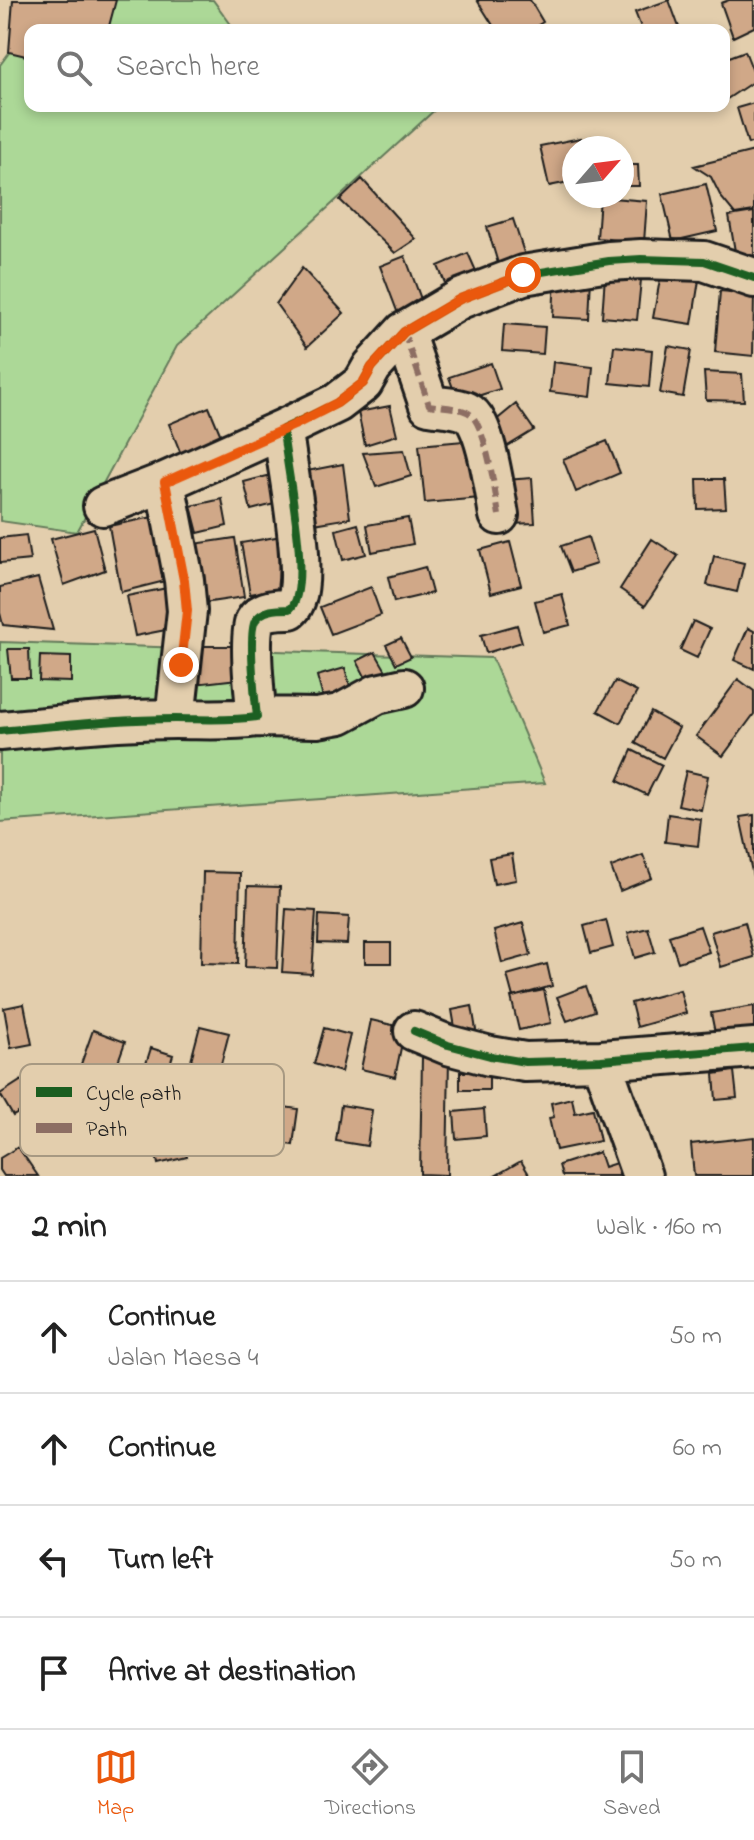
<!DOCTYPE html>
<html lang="en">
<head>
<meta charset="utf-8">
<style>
  :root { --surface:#fff; --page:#f2f2f2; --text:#222; --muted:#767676; --line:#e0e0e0; --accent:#ea580c }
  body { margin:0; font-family:"Indie Flower",sans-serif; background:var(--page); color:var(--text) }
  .compass { position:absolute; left:562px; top:136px; width:72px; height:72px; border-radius:50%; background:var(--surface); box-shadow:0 4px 12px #0003; rotate:62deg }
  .stop { position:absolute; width:24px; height:24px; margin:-18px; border:6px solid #ea580c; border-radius:50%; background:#fff }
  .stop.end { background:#ea580c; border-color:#fff; box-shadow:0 2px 8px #0008 }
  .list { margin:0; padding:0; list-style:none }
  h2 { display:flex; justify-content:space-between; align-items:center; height:104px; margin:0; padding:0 32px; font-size:34px }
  h2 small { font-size:26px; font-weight:400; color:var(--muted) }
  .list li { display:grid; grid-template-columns:52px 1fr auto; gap:24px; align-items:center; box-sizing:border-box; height:112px; padding:0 32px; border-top:2px solid var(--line) }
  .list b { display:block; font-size:30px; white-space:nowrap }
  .list p { margin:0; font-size:26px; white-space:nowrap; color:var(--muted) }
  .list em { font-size:26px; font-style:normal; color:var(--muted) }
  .icon { flex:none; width:44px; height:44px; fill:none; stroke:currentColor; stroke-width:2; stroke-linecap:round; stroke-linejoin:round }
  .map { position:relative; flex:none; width:754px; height:1176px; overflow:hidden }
  .search { position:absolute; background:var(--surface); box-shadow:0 4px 12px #0003; left:24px; right:24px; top:24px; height:88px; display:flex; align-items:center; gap:20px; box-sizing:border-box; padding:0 28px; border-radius:16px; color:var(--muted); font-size:30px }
  .sheet { height:552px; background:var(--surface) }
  nav { display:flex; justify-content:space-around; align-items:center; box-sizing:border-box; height:112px; border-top:2px solid var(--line); background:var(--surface); font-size:22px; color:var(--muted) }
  nav a { display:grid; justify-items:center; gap:4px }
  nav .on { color:var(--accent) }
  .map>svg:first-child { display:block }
</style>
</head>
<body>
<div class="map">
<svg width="754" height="1176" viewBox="0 0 754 1176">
  <rect width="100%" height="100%" fill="#e3cead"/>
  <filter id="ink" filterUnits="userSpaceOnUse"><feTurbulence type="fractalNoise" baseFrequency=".0125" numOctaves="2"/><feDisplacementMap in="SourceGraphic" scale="16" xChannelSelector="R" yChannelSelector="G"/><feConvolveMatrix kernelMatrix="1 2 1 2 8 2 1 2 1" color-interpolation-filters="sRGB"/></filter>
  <g filter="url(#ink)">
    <path fill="#acd897" stroke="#647a5a" stroke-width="2" d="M 48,0 L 213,0 L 235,30 L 30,30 L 30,106 L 439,106 L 177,346 L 77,532 L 0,521 L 0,65 Z
      M 0,642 L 492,658 L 545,783 L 0,822 Z"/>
    <path fill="#d0a888" stroke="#1c1c1c" stroke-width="2" d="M 13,0 L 116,0 L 108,30 L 30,30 L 30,57 L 9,52 Z
      M 477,0 L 530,0 L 543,22 L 530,30 L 496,30 Z
      M 669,0 L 680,30 L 642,30 L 635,12 Z
      M 729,0 L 754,0 L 754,27 L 733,37 L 721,3 Z
      M 745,51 L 754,74 L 754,81 L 724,101 L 724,59 Z
      M 754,103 L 754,142 L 748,144 L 737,108 Z
      M 581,138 L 583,148 L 574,148 L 574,181 L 549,186 L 540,146 Z
      M 754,151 L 754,211 L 735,214 L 721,197 L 711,177 L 694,166 Z
      M 622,165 L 638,165 L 639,186 L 622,186 Z
      M 362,179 L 416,239 L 395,253 L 340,200 Z
      M 706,184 L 717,231 L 673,241 L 662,194 Z
      M 600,197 L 647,201 L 644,242 L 597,238 Z
      M 754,212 L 754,267 L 738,269 L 729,216 Z
      M 513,219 L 527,262 L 500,270 L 487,227 Z
      M 468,253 L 480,280 L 449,293 L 438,266 Z
      M 405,256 L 425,310 L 400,319 L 380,266 Z
      M 302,268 L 344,313 L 307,347 L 276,304 Z
      M 661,274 L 699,280 L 692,324 L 653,318 Z
      M 555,275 L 591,277 L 589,319 L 553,317 Z
      M 605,276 L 641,280 L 637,320 L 602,317 Z
      M 720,291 L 754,294 L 753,356 L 715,352 Z
      M 504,324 L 545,327 L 543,354 L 502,351 Z
      M 614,346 L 652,350 L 649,387 L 610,383 Z
      M 668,346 L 691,350 L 683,397 L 660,393 Z
      M 553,362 L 593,367 L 590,397 L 550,392 Z
      M 491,363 L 500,389 L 458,402 L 449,377 Z
      M 704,372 L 742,374 L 744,401 L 706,400 Z
      M 516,404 L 534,430 L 498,452 L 483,431 Z
      M 390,406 L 397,435 L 365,445 L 358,412 Z
      M 209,407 L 224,443 L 183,459 L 169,424 Z
      M 475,440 L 480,498 L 425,503 L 419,445 Z
      M 607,441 L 620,473 L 576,492 L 563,459 Z
      M 404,450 L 411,476 L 376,487 L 363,453 Z
      M 343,464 L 350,518 L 314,524 L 307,471 Z
      M 275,474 L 282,502 L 251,510 L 244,482 Z
      M 532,478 L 535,523 L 508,524 L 505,480 Z
      M 697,479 L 724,479 L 726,508 L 698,509 Z
      M 222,499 L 227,526 L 198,533 L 191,506 Z
      M 158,516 L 165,581 L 121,592 L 109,526 Z
      M 408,518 L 413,544 L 372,552 L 367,525 Z
      M 358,524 L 366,554 L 343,560 L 336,530 Z
      M 94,528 L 105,570 L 64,585 L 51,539 Z
      M 26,535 L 30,560 L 0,563 L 0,538 Z
      M 282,536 L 291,587 L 250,594 L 241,543 Z
      M 588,537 L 596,564 L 571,572 L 561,546 Z
      M 235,538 L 244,597 L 203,603 L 194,544 Z
      M 652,539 L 678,556 L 645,606 L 620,589 Z
      M 510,542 L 521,585 L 491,593 L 480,550 Z
      M 714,556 L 744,563 L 737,592 L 707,585 Z
      M 425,567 L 432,593 L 394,602 L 388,577 Z
      M 38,578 L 53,630 L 3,625 L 0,613 L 0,587 Z
      M 177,586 L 186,626 L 135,636 L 127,596 Z
      M 371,587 L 381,615 L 331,634 L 320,607 Z
      M 562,594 L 570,625 L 543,632 L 535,601 Z
      M 693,621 L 710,629 L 697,658 L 680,650 Z
      M 517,625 L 522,642 L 486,653 L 481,635 Z
      M 748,628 L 754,631 L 754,669 L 734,660 Z
      M 401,638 L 411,657 L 396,664 L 386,645 Z
      M 195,646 L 247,646 L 246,678 L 195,684 Z
      M 8,649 L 29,649 L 30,678 L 11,678 Z
      M 375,652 L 389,676 L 370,686 L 357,661 Z
      M 40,656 L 71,657 L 71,682 L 39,681 Z
      M 345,668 L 353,697 L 325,705 L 317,676 Z
      M 738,679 L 754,691 L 754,714 L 723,756 L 696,736 Z
      M 615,681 L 637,692 L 620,723 L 598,711 Z
      M 651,712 L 679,728 L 663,758 L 635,743 Z
      M 632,750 L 662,765 L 647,795 L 618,781 Z
      M 686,771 L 708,776 L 701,810 L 678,805 Z
      M 668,814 L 701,819 L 698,846 L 665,842 Z
      M 754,815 L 754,881 L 740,817 Z
      M 512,854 L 516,880 L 494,884 L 489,858 Z
      M 643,855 L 652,878 L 620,891 L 611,867 Z
      M 203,872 L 240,873 L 238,964 L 201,963 Z
      M 248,886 L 280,887 L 277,968 L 245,967 Z
      M 286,909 L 316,911 L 312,974 L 282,972 Z
      M 319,915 L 349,917 L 347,944 L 318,943 Z
      M 606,920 L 613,947 L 591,953 L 584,926 Z
      M 745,922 L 754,957 L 721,967 L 711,932 Z
      M 523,923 L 531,955 L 502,963 L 494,931 Z
      M 700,926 L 709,952 L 678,962 L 669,936 Z
      M 648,928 L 655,952 L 635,958 L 628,933 Z
      M 365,943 L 391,943 L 391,963 L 365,963 Z
      M 547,964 L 552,986 L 513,997 L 507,975 Z
      M 586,986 L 595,1011 L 567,1021 L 557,997 Z
      M 544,990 L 551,1023 L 519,1030 L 511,997 Z
      M 680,990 L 686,1013 L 637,1027 L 631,1003 Z
      M 24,1004 L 32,1044 L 11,1048 L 4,1008 Z
      M 472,1006 L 478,1042 L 458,1045 L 452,1010 Z
      M 754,1006 L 754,1037 L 717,1043 L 711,1013 Z
      M 371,1020 L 405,1028 L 395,1077 L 361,1069 Z
      M 200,1026 L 229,1033 L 220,1068 L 191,1060 Z
      M 324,1028 L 350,1035 L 341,1072 L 314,1064 Z
      M 93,1030 L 125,1042 L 111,1081 L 79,1070 Z
      M 151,1048 L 173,1055 L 165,1080 L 143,1073 Z
      M 422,1057 L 449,1057 L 447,1175 L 420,1174 Z
      M 734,1071 L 737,1098 L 716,1100 L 714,1074 Z
      M 460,1072 L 489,1072 L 489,1090 L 460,1090 Z
      M 22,1080 L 36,1102 L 13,1116 L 0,1094 Z
      M 572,1098 L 575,1113 L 593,1109 L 600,1141 L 556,1150 L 549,1118 L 554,1117 L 551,1103 Z
      M 271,1105 L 298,1109 L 293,1145 L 267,1141 Z
      M 341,1105 L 372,1110 L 367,1146 L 336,1141 Z
      M 484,1109 L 486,1136 L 456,1139 L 454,1112 Z
      M 178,1118 L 187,1157 L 158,1164 L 149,1124 Z
      M 754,1137 L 754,1176 L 694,1176 L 691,1144 Z
      M 18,1147 L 38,1176 L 4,1176 L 0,1170 L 0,1158 Z
      M 599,1152 L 604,1167 L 619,1162 L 623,1176 L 562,1176 L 559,1165 Z
      M 521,1161 L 530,1176 L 495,1176 Z"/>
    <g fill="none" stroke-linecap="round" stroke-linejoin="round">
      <g stroke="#1c1c1c" stroke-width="44">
        <path id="minor" d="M 404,332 L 429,405 C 441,407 457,407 467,412 C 486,420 495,494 499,515
          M 103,506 L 165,482
          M 257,717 L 317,718 L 340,714 L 377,694 L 404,688
          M 175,719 L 187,611 L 184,580 L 165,482 L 283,429
          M 0,731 C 58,726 117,719 175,719 C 203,719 230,721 257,717 C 255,700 248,634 255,621 C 262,609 278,609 290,609 C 314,588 285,463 283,429 L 337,403 L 363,383 L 372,367 L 404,332 L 460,299 L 523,275 L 609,261 L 641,259 L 704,261 L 754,278
          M 414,1031 L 448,1045 L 490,1056 L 525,1062 L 601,1060 L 754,1048
          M 601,1060 L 642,1176"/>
      </g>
      <use href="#minor" stroke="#e3cead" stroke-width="38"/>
      <path stroke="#8d6e63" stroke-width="6" stroke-dasharray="12 6" stroke-linecap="butt" d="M 404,332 L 429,405 C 441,407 457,407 467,412 C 486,420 495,494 499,515"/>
      <g stroke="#e3cead" stroke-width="13">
        <path id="cycleway" d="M 0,731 C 58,726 117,719 175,719 C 203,719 230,721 257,717 C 255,700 248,634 255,621 C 262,609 278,609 290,609 C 314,588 285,463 283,429 L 337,403 L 363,383 L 372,367 L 404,332 L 460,299 L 523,275 L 609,261 L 641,259 L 704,261 L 754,278
          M 414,1031 L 448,1045 L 490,1056 L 525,1062 L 601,1060 L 754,1048"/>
      </g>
      <use href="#cycleway" stroke="#1b5e20" stroke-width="8"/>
    </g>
  </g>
  <g fill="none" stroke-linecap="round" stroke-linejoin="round" filter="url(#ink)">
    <path stroke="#ea580c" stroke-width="10" d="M 181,665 L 187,611 L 184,580 L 165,482 L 294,425 L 337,403 L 363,383 L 372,367 L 404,332 L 460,299 L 523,275"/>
  </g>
  <rect x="20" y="1064" width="264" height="92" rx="12" fill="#e3cead" stroke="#a79982" stroke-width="2"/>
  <rect x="36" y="1087" width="36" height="10" fill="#1b5e20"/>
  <rect x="36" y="1123" width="36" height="10" fill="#8d6e63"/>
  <g font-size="22" fill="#1c1c1c">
    <text x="86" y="1100">Cycle path</text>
    <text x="86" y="1136">Path</text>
  </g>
</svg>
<svg class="compass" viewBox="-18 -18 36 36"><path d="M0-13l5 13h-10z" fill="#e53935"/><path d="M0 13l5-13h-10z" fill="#767676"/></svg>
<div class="stop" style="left:523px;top:275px"></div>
<div class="stop end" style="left:181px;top:665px"></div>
<div class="search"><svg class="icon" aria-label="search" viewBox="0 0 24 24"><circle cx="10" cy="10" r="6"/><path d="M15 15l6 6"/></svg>Search here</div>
</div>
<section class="sheet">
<h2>2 min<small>Walk · 160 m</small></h2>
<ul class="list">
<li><svg class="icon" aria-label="ahead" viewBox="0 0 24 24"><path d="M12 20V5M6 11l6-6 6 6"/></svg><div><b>Continue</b><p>Jalan Maesa 4</p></div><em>50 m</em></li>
<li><svg class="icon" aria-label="ahead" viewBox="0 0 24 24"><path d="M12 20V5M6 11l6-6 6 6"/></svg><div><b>Continue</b></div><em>60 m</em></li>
<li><svg class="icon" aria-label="left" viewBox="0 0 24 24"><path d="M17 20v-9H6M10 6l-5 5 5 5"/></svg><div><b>Turn left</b></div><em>50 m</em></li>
<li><svg class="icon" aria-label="arrive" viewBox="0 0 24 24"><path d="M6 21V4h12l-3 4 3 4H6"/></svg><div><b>Arrive at destination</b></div></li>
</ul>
</section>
<nav>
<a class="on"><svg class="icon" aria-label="map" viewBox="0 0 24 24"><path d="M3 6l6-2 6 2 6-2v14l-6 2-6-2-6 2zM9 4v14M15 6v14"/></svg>Map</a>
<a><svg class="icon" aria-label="directions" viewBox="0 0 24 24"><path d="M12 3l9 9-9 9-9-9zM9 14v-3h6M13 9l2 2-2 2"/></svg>Directions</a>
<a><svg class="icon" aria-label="saved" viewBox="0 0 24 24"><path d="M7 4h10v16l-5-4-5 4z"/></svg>Saved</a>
</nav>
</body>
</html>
